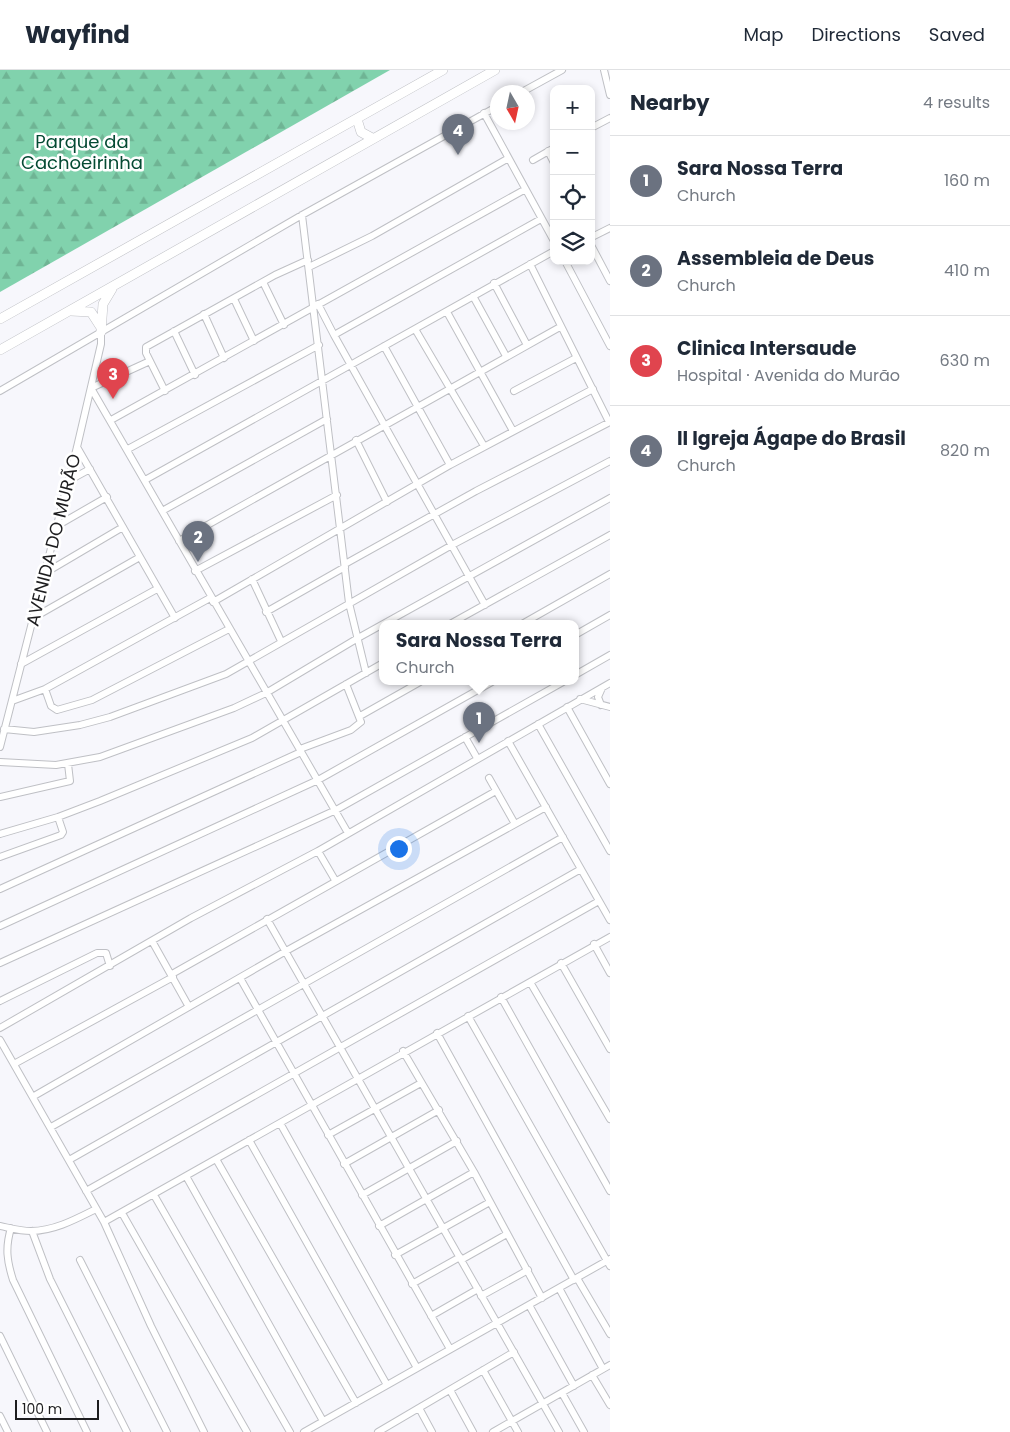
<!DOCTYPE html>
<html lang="en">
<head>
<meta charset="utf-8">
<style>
  :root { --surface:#fff; --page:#f6f6f7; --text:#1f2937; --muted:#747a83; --line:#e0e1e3; --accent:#0f766e }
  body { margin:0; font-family:Poppins,sans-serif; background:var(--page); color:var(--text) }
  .controls { position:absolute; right:15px; top:15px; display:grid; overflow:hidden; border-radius:10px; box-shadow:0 2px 8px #0003 }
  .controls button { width:45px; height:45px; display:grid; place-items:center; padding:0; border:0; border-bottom:1px solid var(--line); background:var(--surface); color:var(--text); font:25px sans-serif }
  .compass { position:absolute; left:490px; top:15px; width:45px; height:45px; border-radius:50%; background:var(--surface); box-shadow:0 2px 8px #0003; rotate:171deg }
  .scale { position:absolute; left:15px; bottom:12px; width:84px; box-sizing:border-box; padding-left:5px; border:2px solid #1d1d1f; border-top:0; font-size:14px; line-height:18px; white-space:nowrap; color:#1d1d1f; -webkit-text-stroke:4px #fff; paint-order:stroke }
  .you { position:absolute; left:398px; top:778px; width:18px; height:18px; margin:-12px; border:4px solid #fff; border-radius:50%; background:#1a73e8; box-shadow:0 0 0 8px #1a73e833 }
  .badge { display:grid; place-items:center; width:32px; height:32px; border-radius:50%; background:var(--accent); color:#fff; font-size:16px; font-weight:700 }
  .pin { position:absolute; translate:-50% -41px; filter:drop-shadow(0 1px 2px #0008) }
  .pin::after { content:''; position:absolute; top:26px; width:18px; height:15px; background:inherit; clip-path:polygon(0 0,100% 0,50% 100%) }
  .popup { position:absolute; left:379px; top:550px; width:200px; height:65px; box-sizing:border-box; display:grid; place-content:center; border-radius:10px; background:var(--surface); filter:drop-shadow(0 1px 4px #0005); font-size:16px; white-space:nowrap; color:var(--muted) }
  .popup b { font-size:19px; color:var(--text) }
  .popup::after { content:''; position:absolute; left:50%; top:100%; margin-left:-10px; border:10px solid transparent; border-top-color:var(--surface) }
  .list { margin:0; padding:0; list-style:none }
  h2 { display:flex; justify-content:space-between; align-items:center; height:65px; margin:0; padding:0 20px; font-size:21px }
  h2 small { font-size:16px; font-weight:400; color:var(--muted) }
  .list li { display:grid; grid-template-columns:32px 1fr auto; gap:15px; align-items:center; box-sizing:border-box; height:90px; padding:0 20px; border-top:1px solid var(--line) }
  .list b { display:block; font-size:19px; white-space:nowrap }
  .list p { margin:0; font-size:16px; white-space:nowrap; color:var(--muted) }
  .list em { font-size:16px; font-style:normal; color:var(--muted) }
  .icon { flex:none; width:28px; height:28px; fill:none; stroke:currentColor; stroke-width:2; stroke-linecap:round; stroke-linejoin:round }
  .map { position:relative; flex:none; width:610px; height:1362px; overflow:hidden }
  header { display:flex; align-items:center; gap:30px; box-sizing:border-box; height:70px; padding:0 25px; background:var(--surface); border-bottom:1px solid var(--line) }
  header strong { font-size:24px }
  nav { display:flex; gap:28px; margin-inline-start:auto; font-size:18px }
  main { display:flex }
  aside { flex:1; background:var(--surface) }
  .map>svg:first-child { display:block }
</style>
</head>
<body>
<header>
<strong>Wayfind</strong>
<nav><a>Map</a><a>Directions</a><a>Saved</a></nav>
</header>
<main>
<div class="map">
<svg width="610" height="1362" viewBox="0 0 610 1362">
  <defs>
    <pattern id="forest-firs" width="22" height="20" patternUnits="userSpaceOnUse" patternTransform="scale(1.25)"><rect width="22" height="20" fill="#81d2ad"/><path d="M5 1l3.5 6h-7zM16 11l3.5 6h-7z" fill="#6fb494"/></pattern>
  </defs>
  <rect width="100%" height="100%" fill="#f7f7fc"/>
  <path fill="url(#forest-firs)" d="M 0,0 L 390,0 L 0,222 Z"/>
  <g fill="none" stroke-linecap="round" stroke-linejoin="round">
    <g stroke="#bfc0c5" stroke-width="8">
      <path id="minor" d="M 604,0 L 610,25
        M 522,22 L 562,0
        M 484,43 L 554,171
        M 591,58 L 610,48
        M 548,81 L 554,93
        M 533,90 L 554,78
        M 302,145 L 349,533 L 366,603
        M 592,167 L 610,158
        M 591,175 L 610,211
        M 565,191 L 610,276
        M 530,194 L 609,352
        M 309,197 L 372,166 L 507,89
        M 263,212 L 284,255
        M 494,213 L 527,275
        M 473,226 L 506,286
        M 234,229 L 254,271
        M 318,234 L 334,265 L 485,535
        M 447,242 L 513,361
        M 204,244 L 224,288
        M 415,259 L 484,376
        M 174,261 L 195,305
        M 334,265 L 541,149
        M 384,276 L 450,395
        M 91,318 L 348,763
        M 91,318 L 150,291
        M 0,321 L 302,145 L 498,36
        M 165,321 L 146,283 L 146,277 L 275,205 L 308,190
        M 514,321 L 576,288
        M 111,350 L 524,120
        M 356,370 L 387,432
        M 77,377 L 175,548
        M 128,379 L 319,275
        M 145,410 L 554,181
        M 68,411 L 90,399
        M 162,441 L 327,349
        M 55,457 L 107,427
        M 179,471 L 560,257
        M 345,494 L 476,421 L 610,352
        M 195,501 L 337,425
        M 45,503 L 123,457
        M 252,509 L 281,571
        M 213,532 L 450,395 L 593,319
        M 266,542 L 345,497
        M 33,548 L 140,487
        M 450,554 L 610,465
        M 522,554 L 610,504
        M 575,565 L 610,545
        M 21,594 L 157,519
        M 575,605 L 610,585
        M 45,619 L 51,636 L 57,640 L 92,630 L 229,559
        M 580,629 L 610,637
        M 12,631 L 45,619 L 210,528
        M 601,635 L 598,627 L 602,618
        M 567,637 L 610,714
        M 360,646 L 420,612
        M 538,654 L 610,781
        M 4,659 L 34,662 L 80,655 L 110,647 L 226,604 L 452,475 L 610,391
        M 465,667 L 477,688
        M 508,671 L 610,850
        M 0,677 L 77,377 L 101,274 L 101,262
        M 300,679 L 351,660 L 361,652 L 346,614
        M 0,692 L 56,695 L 100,687 L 234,638 L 266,623 L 358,568 L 610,428
        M 489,708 L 515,754
        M 0,727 L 70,711 L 68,694
        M 0,764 L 58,747 L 100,731 L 252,668 L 383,593
        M 318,781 L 335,810
        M 0,787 L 61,765 L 63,762 L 58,747
        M 0,819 L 301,682
        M 267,849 L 559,1362
        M 0,856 L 318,710 L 492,612
        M 152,871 L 189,937
        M 594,874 L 610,903
        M 0,893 L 336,740 L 563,612
        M 561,893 L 610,979
        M 172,904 L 496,721
        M 240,908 L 450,1279
        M 530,912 L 610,1049
        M 501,927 L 610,1121
        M 0,931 L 97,883 L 106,883 L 110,896
        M 468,946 L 610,1196
        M 0,958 L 191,848 L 318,781 L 610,613
        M 437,963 L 574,1210
        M 0,970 L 104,1152 L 151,1256 L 204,1362
        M 403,981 L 474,1102 L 542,1228
        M 14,994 L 173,907
        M 34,1026 L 286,881 L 546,737
        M 280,1053 L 417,1298
        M 51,1057 L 563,767
        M 328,1065 L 421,1013
        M 249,1070 L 387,1315
        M 216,1089 L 356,1333
        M 69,1090 L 581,799
        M 344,1094 L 439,1040
        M 186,1106 L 323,1351
        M 86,1121 L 599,831
        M 154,1125 L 290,1362
        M 362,1125 L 457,1071
        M 122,1143 L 247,1362
        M 104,1152 L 610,867
        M 0,1156 C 10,1158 20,1161 31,1161 C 54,1161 76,1149 96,1139
        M 379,1156 L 474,1102
        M 11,1158 C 5,1178 7,1191 13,1210 L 87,1362
        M 32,1161 L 50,1209 L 127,1362
        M 395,1185 L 490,1132
        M 80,1190 L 167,1362
        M 461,1190 L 507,1164
        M 577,1208 L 610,1264
        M 412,1214 L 460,1187
        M 559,1218 L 603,1299
        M 481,1226 L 528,1200
        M 529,1235 L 574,1316
        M 431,1246 L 478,1219
        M 0,1266 L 47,1362
        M 483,1300 L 518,1362
        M 592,1305 L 610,1335
        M 450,1320 L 473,1362
        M 562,1323 L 584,1362
        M 419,1338 L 432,1362
        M 0,1346 L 8,1362
        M 304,1362 L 610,1189
        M 378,1362 L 514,1282
        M 493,1362 L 610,1295"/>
    </g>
    <g stroke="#bfc0c5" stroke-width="10">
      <path id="major" d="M 357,49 L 361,62 L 372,68
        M 71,241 L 91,242 L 100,256
        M 0,249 L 443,0
        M 101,262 L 103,234 L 112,219
        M 0,280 L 495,0"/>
    </g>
    <use href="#minor" stroke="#fff" stroke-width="6"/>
    <use href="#major" stroke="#fff" stroke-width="9"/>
  </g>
  <g text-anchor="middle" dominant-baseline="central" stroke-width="5" stroke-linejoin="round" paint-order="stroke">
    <g font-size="18" fill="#044a33" stroke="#fff">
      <text x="82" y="71">Parque da<tspan x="82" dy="21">Cachoeirinha</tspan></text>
    </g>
    <g font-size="18" fill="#1d1d1f" stroke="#fff">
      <text transform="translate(53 470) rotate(-76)">AVENIDA DO MURÃO</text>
    </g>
  </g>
</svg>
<div class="controls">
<button>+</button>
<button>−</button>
<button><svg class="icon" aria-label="locate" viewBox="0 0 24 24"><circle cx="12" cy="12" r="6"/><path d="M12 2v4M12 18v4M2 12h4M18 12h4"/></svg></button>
<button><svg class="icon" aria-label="layers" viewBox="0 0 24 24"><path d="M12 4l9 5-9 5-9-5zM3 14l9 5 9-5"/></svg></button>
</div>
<svg class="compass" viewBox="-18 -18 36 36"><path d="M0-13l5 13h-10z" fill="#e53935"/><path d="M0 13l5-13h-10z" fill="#747a83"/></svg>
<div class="scale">100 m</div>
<div class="you"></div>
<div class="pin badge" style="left:479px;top:673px;background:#6b7280">1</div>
<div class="popup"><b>Sara Nossa Terra</b>Church</div>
<div class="pin badge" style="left:198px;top:492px;background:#6b7280">2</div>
<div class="pin badge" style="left:113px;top:329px;background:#e0444e">3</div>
<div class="pin badge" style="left:458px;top:85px;background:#6b7280">4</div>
</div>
<aside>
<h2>Nearby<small>4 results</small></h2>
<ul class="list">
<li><span class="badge" style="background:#6b7280">1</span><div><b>Sara Nossa Terra</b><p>Church</p></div><em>160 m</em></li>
<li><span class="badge" style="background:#6b7280">2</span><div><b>Assembleia de Deus</b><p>Church</p></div><em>410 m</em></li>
<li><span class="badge" style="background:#e0444e">3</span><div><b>Clinica Intersaude</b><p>Hospital · Avenida do Murão</p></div><em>630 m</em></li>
<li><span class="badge" style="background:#6b7280">4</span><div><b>II Igreja Ágape do Brasil</b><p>Church</p></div><em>820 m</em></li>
</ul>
</aside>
</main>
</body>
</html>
